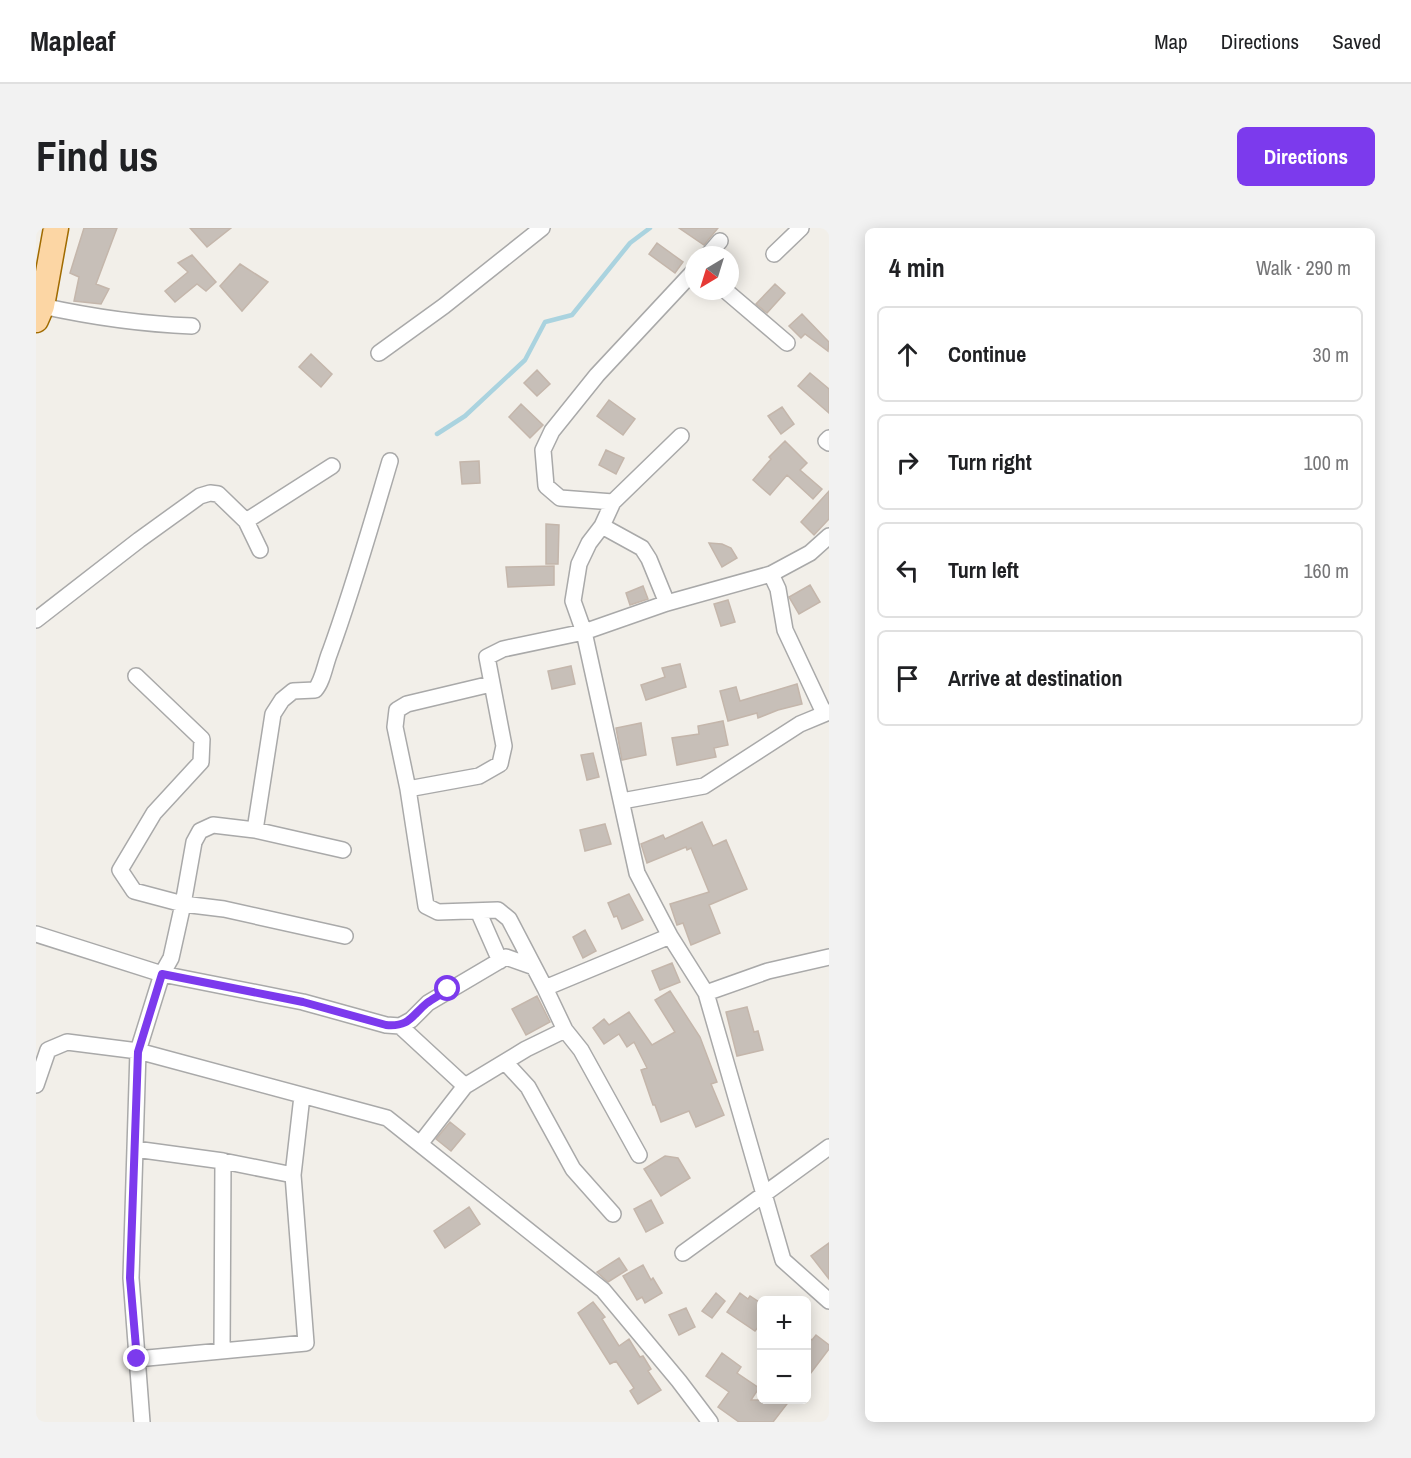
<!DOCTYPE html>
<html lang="en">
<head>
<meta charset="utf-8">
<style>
  :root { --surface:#fff; --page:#f2f2f2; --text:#202124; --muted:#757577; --line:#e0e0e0; --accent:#7c3aed }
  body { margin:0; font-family:"Archivo Narrow",sans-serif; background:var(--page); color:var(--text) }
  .controls { position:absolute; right:18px; bottom:18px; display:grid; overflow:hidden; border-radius:9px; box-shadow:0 3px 15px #0003 }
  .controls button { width:54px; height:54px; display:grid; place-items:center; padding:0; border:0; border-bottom:2px solid var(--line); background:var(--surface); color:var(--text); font:30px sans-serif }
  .compass { position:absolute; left:649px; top:18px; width:54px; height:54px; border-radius:50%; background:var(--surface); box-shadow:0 3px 15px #0003; rotate:218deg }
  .stop { position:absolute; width:18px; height:18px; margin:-14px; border:4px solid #7c3aed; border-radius:50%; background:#fff }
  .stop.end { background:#7c3aed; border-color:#fff; box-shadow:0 2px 6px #0008 }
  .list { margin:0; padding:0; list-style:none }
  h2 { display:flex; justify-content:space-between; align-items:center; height:78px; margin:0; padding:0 24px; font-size:26px }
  h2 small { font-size:20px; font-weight:400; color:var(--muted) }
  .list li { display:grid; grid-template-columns:39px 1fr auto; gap:18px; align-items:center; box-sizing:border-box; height:96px; margin:0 12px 12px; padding:0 12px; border:2px solid var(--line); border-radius:9px }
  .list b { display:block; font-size:22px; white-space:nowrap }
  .list em { font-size:20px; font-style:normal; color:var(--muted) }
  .icon { flex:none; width:33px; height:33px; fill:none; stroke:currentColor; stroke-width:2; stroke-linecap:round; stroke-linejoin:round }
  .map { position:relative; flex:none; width:793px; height:1194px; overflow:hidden; border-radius:9px }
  header { display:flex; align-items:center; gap:36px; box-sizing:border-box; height:84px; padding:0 30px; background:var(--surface); border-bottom:2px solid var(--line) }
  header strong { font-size:28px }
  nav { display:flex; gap:33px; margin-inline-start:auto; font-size:21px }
  .intro { display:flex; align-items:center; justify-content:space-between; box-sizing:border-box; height:144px; padding:0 36px }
  h1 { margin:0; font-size:42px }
  .button { padding:15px 27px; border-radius:9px; background:var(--accent); color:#fff; font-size:21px; font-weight:700 }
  main { display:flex; gap:36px; padding:0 36px }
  aside { flex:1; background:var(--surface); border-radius:9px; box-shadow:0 3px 15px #0003 }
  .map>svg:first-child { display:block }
</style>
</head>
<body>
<header>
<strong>Mapleaf</strong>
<nav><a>Map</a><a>Directions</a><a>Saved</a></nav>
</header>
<div class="intro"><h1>Find us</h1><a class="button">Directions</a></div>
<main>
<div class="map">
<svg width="793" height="1194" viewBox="0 0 793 1194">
  <rect width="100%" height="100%" fill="#f2efe9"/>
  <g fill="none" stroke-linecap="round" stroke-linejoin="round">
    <path stroke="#aad3df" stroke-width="4.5" d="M 401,206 L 429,188 L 489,132 L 509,94 L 536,87 L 594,15 L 614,0"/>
  </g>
  <path fill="#c7bfb8" stroke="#c4b6ab" stroke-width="1.5" d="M 48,0 L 81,0 L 60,56 L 73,61 L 65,76 L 38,73 L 43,49 L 34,45 Z
    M 154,0 L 195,0 L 171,19 Z
    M 643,0 L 682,0 L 668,17 Z
    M 621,15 L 647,34 L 639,45 L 613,26 Z
    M 156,27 L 180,54 L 170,63 L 161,56 L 139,74 L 129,63 L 152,44 L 142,35 Z
    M 204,36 L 232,54 L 206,83 L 184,58 Z
    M 739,56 L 749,65 L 731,85 L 720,76 Z
    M 766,86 L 793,114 L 792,123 L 769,106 L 765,110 L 753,98 Z
    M 275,126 L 296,146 L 285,159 L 263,139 Z
    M 501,142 L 514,156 L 501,168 L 488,155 Z
    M 774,145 L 793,161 L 793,185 L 762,158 Z
    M 573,172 L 599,191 L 587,207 L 561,188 Z
    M 485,176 L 507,197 L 494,210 L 473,189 Z
    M 746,179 L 758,196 L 745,206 L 732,188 Z
    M 749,213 L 771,235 L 764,242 L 786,261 L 777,271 L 751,247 L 734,267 L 717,252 L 735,231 L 733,229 Z
    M 570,222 L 588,230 L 580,246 L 563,237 Z
    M 443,233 L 444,255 L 426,256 L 424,234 Z
    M 793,263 L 793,291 L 778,307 L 765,294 Z
    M 510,296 L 523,297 L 522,336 L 510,336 Z
    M 673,315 L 686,316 L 695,320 L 701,330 L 686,339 Z
    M 518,338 L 518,357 L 472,359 L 470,339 Z
    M 774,357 L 784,374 L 763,386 L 753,369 Z
    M 607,358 L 612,371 L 594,377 L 590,365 Z
    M 692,372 L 699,394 L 685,398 L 678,376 Z
    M 644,436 L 650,459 L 610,472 L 605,457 L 629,449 L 626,440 Z
    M 535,438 L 539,456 L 516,461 L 512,443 Z
    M 761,456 L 766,476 L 742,482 L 722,490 L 721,485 L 692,493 L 684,463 L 700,459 L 704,473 Z
    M 687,493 L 692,517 L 678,520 L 680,529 L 641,537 L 636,510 L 663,506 L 662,498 Z
    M 605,495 L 610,527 L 586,532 L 580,500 Z
    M 557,525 L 563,549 L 551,552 L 545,527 Z
    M 666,594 L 677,618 L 690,612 L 711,661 L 673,677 L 684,705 L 655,717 L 647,695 L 641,697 L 634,676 L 673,664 L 655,620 L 651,622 L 650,619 L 611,635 L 605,616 L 627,607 L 629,611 Z
    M 569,596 L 575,616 L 549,623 L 544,602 Z
    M 593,666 L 607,692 L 586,701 L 581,688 L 578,689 L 572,675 Z
    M 549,702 L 560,723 L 547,730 L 537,709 Z
    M 636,735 L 644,754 L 624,762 L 616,743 Z
    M 634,763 L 664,809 L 681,854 L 675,856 L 688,887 L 660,899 L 653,883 L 625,894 L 619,877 L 617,877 L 605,842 L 611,840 L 598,814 L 591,819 L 583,806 L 568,816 L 557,800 L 568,791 L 573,797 L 593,784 L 616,817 L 639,804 L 619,772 Z
    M 501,768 L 514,794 L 490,807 L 476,781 Z
    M 711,779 L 718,804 L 722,803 L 727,822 L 701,828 L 690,784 Z
    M 414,894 L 429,906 L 415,923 L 400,911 Z
    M 629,928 L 642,930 L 654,950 L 625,968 L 608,941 Z
    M 615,972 L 627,995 L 610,1004 L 598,981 Z
    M 433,979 L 444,996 L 409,1020 L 398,1003 Z
    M 793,1015 L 793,1051 L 775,1028 Z
    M 583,1030 L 591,1042 L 572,1054 L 561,1044 Z
    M 607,1037 L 615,1052 L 617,1050 L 626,1065 L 609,1075 L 606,1069 L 601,1072 L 587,1048 Z
    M 680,1065 L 689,1073 L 676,1090 L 666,1083 Z
    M 704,1065 L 712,1071 L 714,1068 L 726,1076 L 726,1094 L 719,1103 L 691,1084 Z
    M 557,1074 L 569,1089 L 566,1091 L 583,1118 L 593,1111 L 604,1129 L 607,1128 L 615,1141 L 612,1143 L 625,1162 L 602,1176 L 594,1163 L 598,1160 L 580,1133 L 574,1136 L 542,1085 Z
    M 650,1080 L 659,1099 L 643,1107 L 633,1087 Z
    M 780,1107 L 793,1117 L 793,1121 L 771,1150 L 771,1108 L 776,1112 Z
    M 686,1125 L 705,1139 L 701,1145 L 723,1160 L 715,1172 L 754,1172 L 737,1194 L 703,1194 L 682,1179 L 693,1164 L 670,1148 Z"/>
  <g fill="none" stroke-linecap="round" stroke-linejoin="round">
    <g stroke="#a9a9a9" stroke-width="18">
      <path id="minor" d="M 738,26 L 765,0
        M 672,27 L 684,13
        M 690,63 L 751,115
        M 6,78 C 56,89 104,96 156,98
        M 343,125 L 408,78 L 506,0
        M 645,208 L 577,274 L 566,298 L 553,315 L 543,336 L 537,373 L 548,404 L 601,645 L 634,708 L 670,765 L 747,1032 L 793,1073
        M 793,210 L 790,213 L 793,215
        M 577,274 L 524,270 L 510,258 L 507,222 L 516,203 L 561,147 L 658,43
        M 210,293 L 296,238
        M 566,298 L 606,320 L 613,331 L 631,375
        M 735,346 L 742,361 L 749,402 L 788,485
        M 0,392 L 103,312 L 164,268 L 174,265 L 182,266 L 210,293 L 224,322
        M 100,448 L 166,511 L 165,534 L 118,585 L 84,642 L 98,663 L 147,676 L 188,681 L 309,708
        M 455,456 L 371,476 L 361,482 L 359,499 L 372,561 L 443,548 L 464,536 L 468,518 L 451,429 L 467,421 L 548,404 L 631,375 L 735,346 L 774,325 L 793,308
        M 372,561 L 390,678 L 402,684 L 462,682 L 473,691 L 509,760 L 634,708
        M 586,573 L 668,558 L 764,496 L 793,484
        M 219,602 L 237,486 L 246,472 L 257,463 L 279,462 C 287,453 289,436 294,424 C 317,361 335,297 354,233
        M 442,683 L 464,733
        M 0,706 L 126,746 L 267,774 L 350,797 L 364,798 L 375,792 L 392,775 L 470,729 L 498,739
        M 509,760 L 529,802 L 545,822 L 603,927
        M 670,765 L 732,743 L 793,729
        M 364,798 L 429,858
        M 469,834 L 492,859 L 537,941 L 577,986
        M 0,857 L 12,822 L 31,814 L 102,823 L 351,890 L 567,1062 L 643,1153 L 674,1194
        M 384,916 L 429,858 L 490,821 L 529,802
        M 99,921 L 187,933 L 257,947
        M 647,1025 L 793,919
        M 186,1123 L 187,933
        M 101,1131 L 270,1115 L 257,947 L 266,868
        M 106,1194 L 95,1050 L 102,823 L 126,746 L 135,730 L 147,676 L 158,614 L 164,603 L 177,597 L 219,602 L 307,622"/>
    </g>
    <g stroke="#a06b00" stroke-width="27">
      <path id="primary" d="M 0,92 L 6,78 L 20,0"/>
    </g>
    <use href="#minor" stroke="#fff" stroke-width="15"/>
    <use href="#primary" stroke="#fcd6a4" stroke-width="24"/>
  </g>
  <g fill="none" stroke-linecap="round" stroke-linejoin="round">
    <path stroke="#7c3aed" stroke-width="8" d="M 101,1131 L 94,1050 L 102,824 L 126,746 L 267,774 L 350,797 C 374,799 375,788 391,775 C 398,770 406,766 412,761"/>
  </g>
</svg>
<div class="controls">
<button>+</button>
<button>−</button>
</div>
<svg class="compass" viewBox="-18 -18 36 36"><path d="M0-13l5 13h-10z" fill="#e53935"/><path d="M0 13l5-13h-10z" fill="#757577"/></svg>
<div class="stop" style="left:412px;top:761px"></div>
<div class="stop end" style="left:101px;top:1131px"></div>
</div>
<aside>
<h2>4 min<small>Walk · 290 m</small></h2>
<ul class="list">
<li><svg class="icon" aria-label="ahead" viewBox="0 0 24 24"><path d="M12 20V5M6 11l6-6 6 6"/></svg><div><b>Continue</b></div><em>30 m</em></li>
<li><svg class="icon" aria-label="right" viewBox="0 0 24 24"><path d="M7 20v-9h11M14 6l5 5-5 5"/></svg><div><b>Turn right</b></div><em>100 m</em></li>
<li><svg class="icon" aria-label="left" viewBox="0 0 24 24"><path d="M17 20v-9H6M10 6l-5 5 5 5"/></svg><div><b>Turn left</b></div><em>160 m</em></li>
<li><svg class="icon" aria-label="arrive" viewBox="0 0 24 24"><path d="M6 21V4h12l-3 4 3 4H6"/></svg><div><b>Arrive at destination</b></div></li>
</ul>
</aside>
</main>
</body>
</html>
